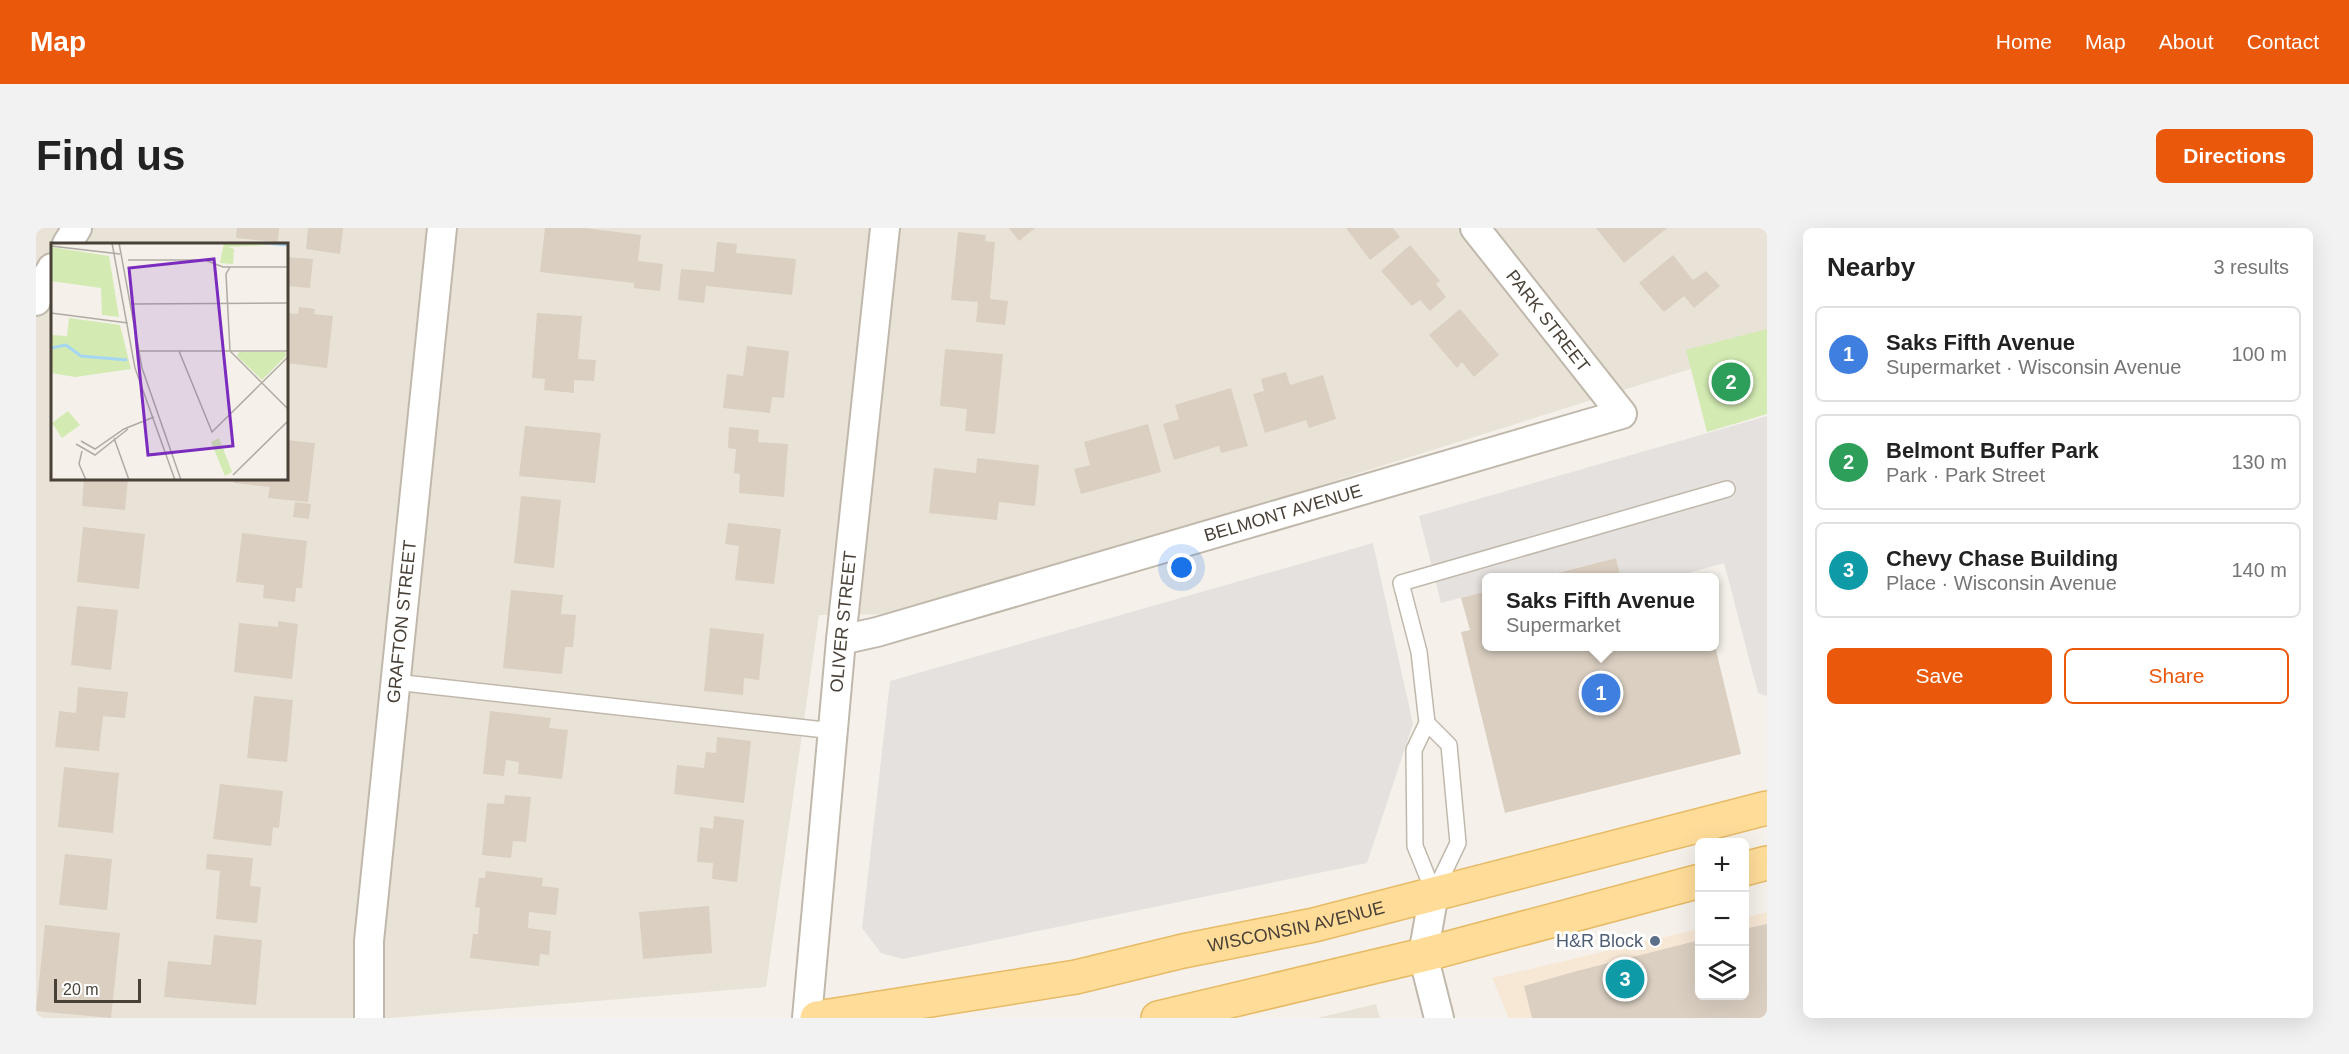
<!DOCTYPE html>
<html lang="en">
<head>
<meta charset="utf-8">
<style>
  :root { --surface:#fff; --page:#f2f2f2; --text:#222; --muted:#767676; --line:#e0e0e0; --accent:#ea580c }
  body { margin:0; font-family:Arial,sans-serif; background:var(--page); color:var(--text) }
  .controls { position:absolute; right:18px; bottom:18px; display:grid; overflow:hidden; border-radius:9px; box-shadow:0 6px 24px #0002 }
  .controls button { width:54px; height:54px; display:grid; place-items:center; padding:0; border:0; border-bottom:2px solid var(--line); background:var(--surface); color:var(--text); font:30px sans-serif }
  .scale { position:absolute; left:18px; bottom:15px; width:87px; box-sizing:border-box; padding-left:6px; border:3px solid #494137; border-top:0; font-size:16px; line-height:21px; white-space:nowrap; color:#494137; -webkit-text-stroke:4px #fff; paint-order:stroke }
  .you { position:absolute; left:1146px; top:340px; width:21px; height:21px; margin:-15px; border:4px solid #fff; border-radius:50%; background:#1a73e8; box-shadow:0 0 0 9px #1a73e833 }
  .badge { display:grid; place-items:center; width:39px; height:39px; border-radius:50%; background:var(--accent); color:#fff; font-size:20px; font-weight:700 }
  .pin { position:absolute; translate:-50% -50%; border:3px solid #fff; box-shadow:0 2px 6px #0006 }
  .popup { position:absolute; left:1446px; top:345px; width:237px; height:78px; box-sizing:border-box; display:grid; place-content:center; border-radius:9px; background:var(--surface); filter:drop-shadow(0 2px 4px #0005); font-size:20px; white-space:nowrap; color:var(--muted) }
  .popup b { font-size:22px; color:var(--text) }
  .popup::after { content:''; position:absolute; left:50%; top:100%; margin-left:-12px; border:12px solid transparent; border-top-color:var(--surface) }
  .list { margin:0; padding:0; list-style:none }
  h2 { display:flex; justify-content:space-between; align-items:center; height:78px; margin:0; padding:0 24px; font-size:26px }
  h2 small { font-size:20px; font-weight:400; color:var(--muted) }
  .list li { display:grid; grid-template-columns:39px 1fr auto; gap:18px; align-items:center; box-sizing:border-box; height:96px; margin:0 12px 12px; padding:0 12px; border:2px solid var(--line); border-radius:9px }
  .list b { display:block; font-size:22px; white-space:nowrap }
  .list p { margin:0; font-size:20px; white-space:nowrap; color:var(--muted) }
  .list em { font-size:20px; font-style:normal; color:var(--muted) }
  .actions { display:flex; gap:12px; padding:18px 24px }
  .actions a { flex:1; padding:14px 0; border:2px solid var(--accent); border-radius:9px; text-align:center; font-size:21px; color:var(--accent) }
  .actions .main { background:var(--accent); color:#fff }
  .icon { flex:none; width:33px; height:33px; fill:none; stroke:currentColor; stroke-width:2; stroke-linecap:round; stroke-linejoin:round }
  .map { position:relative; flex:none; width:1731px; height:790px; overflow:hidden; border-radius:9px }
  header { display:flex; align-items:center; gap:36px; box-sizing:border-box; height:84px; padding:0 30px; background:var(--accent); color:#fff }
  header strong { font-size:28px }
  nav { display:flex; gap:33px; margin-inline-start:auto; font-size:21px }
  .intro { display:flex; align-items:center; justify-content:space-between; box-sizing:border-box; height:144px; padding:0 36px }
  h1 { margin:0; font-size:42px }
  .button { padding:15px 27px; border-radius:9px; background:var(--accent); color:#fff; font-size:21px; font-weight:700 }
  main { display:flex; gap:36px; padding:0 36px }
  aside { flex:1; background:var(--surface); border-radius:9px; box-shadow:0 6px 24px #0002 }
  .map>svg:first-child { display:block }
</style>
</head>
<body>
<header>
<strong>Map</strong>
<nav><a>Home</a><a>Map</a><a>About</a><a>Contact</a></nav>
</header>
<div class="intro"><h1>Find us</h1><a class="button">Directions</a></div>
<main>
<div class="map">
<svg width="1731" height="790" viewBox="0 0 1731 790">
  <rect width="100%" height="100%" fill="#f5f1ea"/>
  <path fill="#e9e3d7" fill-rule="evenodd" d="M 0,0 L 1731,0 L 1731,117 L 874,386 L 783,387 L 730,759 L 354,790 L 0,790 ZM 16,16 L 250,16 L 250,250 L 16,250 Z
    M 1340,776 L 1344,790 L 1281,790 Z"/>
  <path fill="#f7e7d5" d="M 1731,684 L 1731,790 L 1473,790 L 1456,750 L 1663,701 L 1664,768 L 1708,768 L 1709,690 Z"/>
  <path fill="#d3eab2" d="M 1731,101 L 1731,186 L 1671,204 L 1650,122 Z"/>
  <path fill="#e4e1de" d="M 1731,188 L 1731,468 L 1722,465 L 1688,335 L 1638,349 L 1585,349 L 1580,330 L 1502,349 L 1451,350 L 1451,363 L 1405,375 L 1383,288 Z
    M 1337,315 L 1377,496 L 1331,635 L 867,731 L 845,725 L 826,700 L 854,453 Z"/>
  <path fill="#dacfc1" d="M 201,0 L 243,0 L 242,14 L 200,10 Z
    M 272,0 L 307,0 L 304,26 L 270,21 Z
    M 509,0 L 549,0 L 605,7 L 602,33 L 627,36 L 624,63 L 598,60 L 598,55 L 504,44 Z
    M 973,0 L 999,0 L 983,13 Z
    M 1310,0 L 1357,0 L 1364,9 L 1334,32 Z
    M 1560,0 L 1631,0 L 1588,35 Z
    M 922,4 L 950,7 L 949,13 L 959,14 L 954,71 L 972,73 L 969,97 L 940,94 L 942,74 L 915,72 Z
    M 681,14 L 701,16 L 700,25 L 760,31 L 756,67 L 670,58 L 668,75 L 642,72 L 645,41 L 678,44 Z
    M 1374,17 L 1404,53 L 1400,56 L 1410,69 L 1394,83 L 1384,72 L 1376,78 L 1345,43 Z
    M 1637,27 L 1657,52 L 1670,43 L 1684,58 L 1658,80 L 1648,68 L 1628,84 L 1603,55 Z
    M 250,29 L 277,31 L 274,60 L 250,58 Z
    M 263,79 L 279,81 L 278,86 L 297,88 L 291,140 L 250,135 L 250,85 L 262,86 Z
    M 1424,81 L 1463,127 L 1438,149 L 1426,134 L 1421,140 L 1393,107 Z
    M 501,85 L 546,88 L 542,131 L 560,132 L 558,153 L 538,152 L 538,165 L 508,162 L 509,151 L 496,150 Z
    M 711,118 L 753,123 L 748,170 L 736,169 L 734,185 L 687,180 L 691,146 L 707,148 Z
    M 909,121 L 967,126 L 959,206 L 929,203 L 931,181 L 904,178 Z
    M 1250,144 L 1254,157 L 1287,147 L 1300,191 L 1273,200 L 1270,192 L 1229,205 L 1217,166 L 1228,163 L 1225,151 Z
    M 1195,160 L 1212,218 L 1185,225 L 1183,218 L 1138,232 L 1127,196 L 1143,191 L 1139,177 Z
    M 1112,196 L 1125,244 L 1045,266 L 1038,241 L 1054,237 L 1048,214 Z
    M 489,198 L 565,205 L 559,255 L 483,248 Z
    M 693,199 L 723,202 L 722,214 L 752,216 L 748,269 L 703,265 L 704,246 L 698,245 L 700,221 L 692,220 Z
    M 250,212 L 279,215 L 272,274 L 232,270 L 234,259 L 198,255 L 199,250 L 250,250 Z
    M 941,230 L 1003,237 L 999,278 L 963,274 L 961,292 L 893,285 L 898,240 L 940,245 Z
    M 48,250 L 92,250 L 89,282 L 46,278 Z
    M 485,268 L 525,272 L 518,340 L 478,335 Z
    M 259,274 L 275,276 L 273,291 L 257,289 Z
    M 692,295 L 745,301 L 738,356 L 699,352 L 703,318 L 689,316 Z
    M 47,299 L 109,306 L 103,361 L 41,354 Z
    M 206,305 L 271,313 L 266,360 L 260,360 L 259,374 L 227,370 L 228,357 L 200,354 Z
    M 1580,330 L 1585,350 L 1505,350 L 1505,349 Z
    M 475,362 L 527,367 L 525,386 L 540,387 L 537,419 L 529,419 L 526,446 L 467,440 Z
    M 1451,363 L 1451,418 L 1679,418 L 1705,526 L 1469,585 L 1425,404 L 1434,402 L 1425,370 Z
    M 41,378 L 82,382 L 75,442 L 35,437 Z
    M 242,393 L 262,396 L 256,451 L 198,444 L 203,395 L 242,399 Z
    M 674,400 L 728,406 L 723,452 L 708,450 L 707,467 L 668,463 Z
    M 42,459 L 92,464 L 89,490 L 67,488 L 63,523 L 19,519 L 23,483 L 40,485 Z
    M 218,468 L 257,472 L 251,534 L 211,530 Z
    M 454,483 L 515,490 L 513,500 L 532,502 L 526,551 L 482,546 L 483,534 L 470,532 L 468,548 L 447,546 Z
    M 681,509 L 715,513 L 708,575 L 638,566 L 641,537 L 668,540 L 670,524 L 680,525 Z
    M 28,539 L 83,545 L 77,605 L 22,599 Z
    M 184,556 L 247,563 L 243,600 L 237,599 L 235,618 L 177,611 Z
    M 469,567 L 495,569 L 490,614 L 477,613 L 475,630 L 446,627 L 451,575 L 468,576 Z
    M 678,588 L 708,592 L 701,654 L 676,651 L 677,635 L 661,634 L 664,599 L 677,601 Z
    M 29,626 L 76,631 L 71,682 L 23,677 Z
    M 171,626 L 217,630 L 214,658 L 225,659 L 221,695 L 180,691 L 184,643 L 170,641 Z
    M 450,643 L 507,650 L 506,658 L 523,660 L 520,687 L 493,684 L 492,700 L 515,703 L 513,727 L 504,726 L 503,738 L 434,730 L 437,706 L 442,706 L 444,680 L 439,679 L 443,650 L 449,650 Z
    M 673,678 L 676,725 L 607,731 L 603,684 Z
    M 1731,696 L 1731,790 L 1496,790 L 1488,758 L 1541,743 L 1664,712 L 1664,768 L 1708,768 L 1708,701 Z
    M 9,697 L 84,705 L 75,790 L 0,783 Z
    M 178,707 L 226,712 L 220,777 L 128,769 L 132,733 L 175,737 Z"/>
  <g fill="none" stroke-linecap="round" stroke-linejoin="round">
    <g stroke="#c1b8ac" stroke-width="18">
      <path id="service" d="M 359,454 L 798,503
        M 1391,495 L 1413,517 L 1422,615 L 1398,665
        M 1398,665 L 1379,618 L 1378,522 L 1391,495 L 1383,424 L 1365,355 L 1691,261"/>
    </g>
    <g stroke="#c1b8ac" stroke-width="32">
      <g id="minor">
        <path d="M 31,16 L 41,0"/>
        <path d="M 0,73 L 1,66 L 16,40"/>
        <path id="s1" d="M 805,412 L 841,404 L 1586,186 L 1439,0"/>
        <path d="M 1398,665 L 1387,727 L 1403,790"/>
        <path id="s2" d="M 333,790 L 333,713 L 406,0"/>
        <path id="s3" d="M 771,790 L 805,412 L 849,0"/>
      </g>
    </g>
    <g stroke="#e7ba66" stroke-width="36">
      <g id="primary">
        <path d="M 1708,641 L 1731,635"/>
        <path id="s4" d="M 781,790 L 1040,749 L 1147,723 L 1278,697 L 1731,580"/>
        <path d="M 1122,790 L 1387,727 L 1664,653"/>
      </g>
    </g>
    <use href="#service" stroke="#fff" stroke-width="15"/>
    <use href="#minor" stroke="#fff" stroke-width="28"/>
    <use href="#primary" stroke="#fd9" stroke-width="33"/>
  </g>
  <circle fill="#5c6f8a" stroke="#fff" stroke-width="2" cx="1619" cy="713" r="6"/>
  <g text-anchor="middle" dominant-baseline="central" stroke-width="6" stroke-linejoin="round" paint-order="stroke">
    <g font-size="18" fill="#494137" stroke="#fff">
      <text transform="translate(1512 93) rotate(52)">PARK STREET</text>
      <text stroke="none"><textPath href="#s1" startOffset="460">BELMONT AVENUE</textPath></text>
      <text stroke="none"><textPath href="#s2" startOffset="398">GRAFTON STREET</textPath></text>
      <text stroke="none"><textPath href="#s3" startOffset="398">OLIVER STREET</textPath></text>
      <text stroke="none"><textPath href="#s4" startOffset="488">WISCONSIN AVENUE</textPath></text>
    </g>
    <g font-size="18" fill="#4e5e75" stroke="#fff" text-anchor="end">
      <text x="1607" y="713">H&amp;R Block</text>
    </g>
  </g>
  <g transform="translate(15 15)">
    <rect width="237" height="237" fill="#f5f1ea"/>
    <path d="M 173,0 L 237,0 L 237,1 L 177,4 L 183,6 L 182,21 L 169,20 ZM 0,4 L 58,13 L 68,74 L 51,72 L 50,45 L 0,38 ZM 18,75 L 69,82 L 80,126 L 24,134 L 0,130 L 0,92 L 16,93 ZM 234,109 L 235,113 L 211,137 L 186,113 L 188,109 ZM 17,168 L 29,182 L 11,195 L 1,180 ZM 168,195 L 181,229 L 174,233 L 160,199 Z" fill="#d3eab2"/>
    <path fill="none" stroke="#a5d6f2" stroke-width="3" d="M 213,0 L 237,2M 0,105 L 15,102 L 30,113 L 76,117"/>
    <path fill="none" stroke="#b0aba2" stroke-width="1.5" d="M 61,0 L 84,125 L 124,237M 68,0 L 91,125 L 130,237M 0,3 L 69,11M 77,17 L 154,17 L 172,24 L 237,24M 179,24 L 175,31 L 179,108 L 237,166M 79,61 L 237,60M 0,70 L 77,80M 88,108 L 237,108M 128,108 L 161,189 L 237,114M 63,195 L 78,237M 30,198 L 44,206 L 73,186 L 103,174M 25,201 L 44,212 L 77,186M 31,208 L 28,221 L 35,237M 182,232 L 237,178"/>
    <path fill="#7b2cbf" fill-opacity="0.15" stroke="#7b2cbf" stroke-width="3" d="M 163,16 L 182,203 L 97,212 L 78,25 Z"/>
    <rect width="237" height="237" fill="none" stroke="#494137" stroke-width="3"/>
  </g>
</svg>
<div class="controls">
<button>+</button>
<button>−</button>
<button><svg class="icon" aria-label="layers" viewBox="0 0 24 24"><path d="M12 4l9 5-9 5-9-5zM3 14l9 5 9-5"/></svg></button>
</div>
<div class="scale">20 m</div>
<div class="you"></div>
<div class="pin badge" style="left:1565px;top:465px;background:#3f7fe0">1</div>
<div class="popup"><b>Saks Fifth Avenue</b>Supermarket</div>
<div class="pin badge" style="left:1695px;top:154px;background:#2e9e5b">2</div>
<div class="pin badge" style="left:1589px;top:751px;background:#0f9aa8">3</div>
</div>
<aside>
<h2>Nearby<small>3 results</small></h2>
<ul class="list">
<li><span class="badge" style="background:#3f7fe0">1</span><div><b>Saks Fifth Avenue</b><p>Supermarket · Wisconsin Avenue</p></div><em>100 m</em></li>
<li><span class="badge" style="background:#2e9e5b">2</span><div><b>Belmont Buffer Park</b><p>Park · Park Street</p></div><em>130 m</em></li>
<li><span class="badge" style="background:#0f9aa8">3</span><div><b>Chevy Chase Building</b><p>Place · Wisconsin Avenue</p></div><em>140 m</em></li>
</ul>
<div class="actions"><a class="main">Save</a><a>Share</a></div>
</aside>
</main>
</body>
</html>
